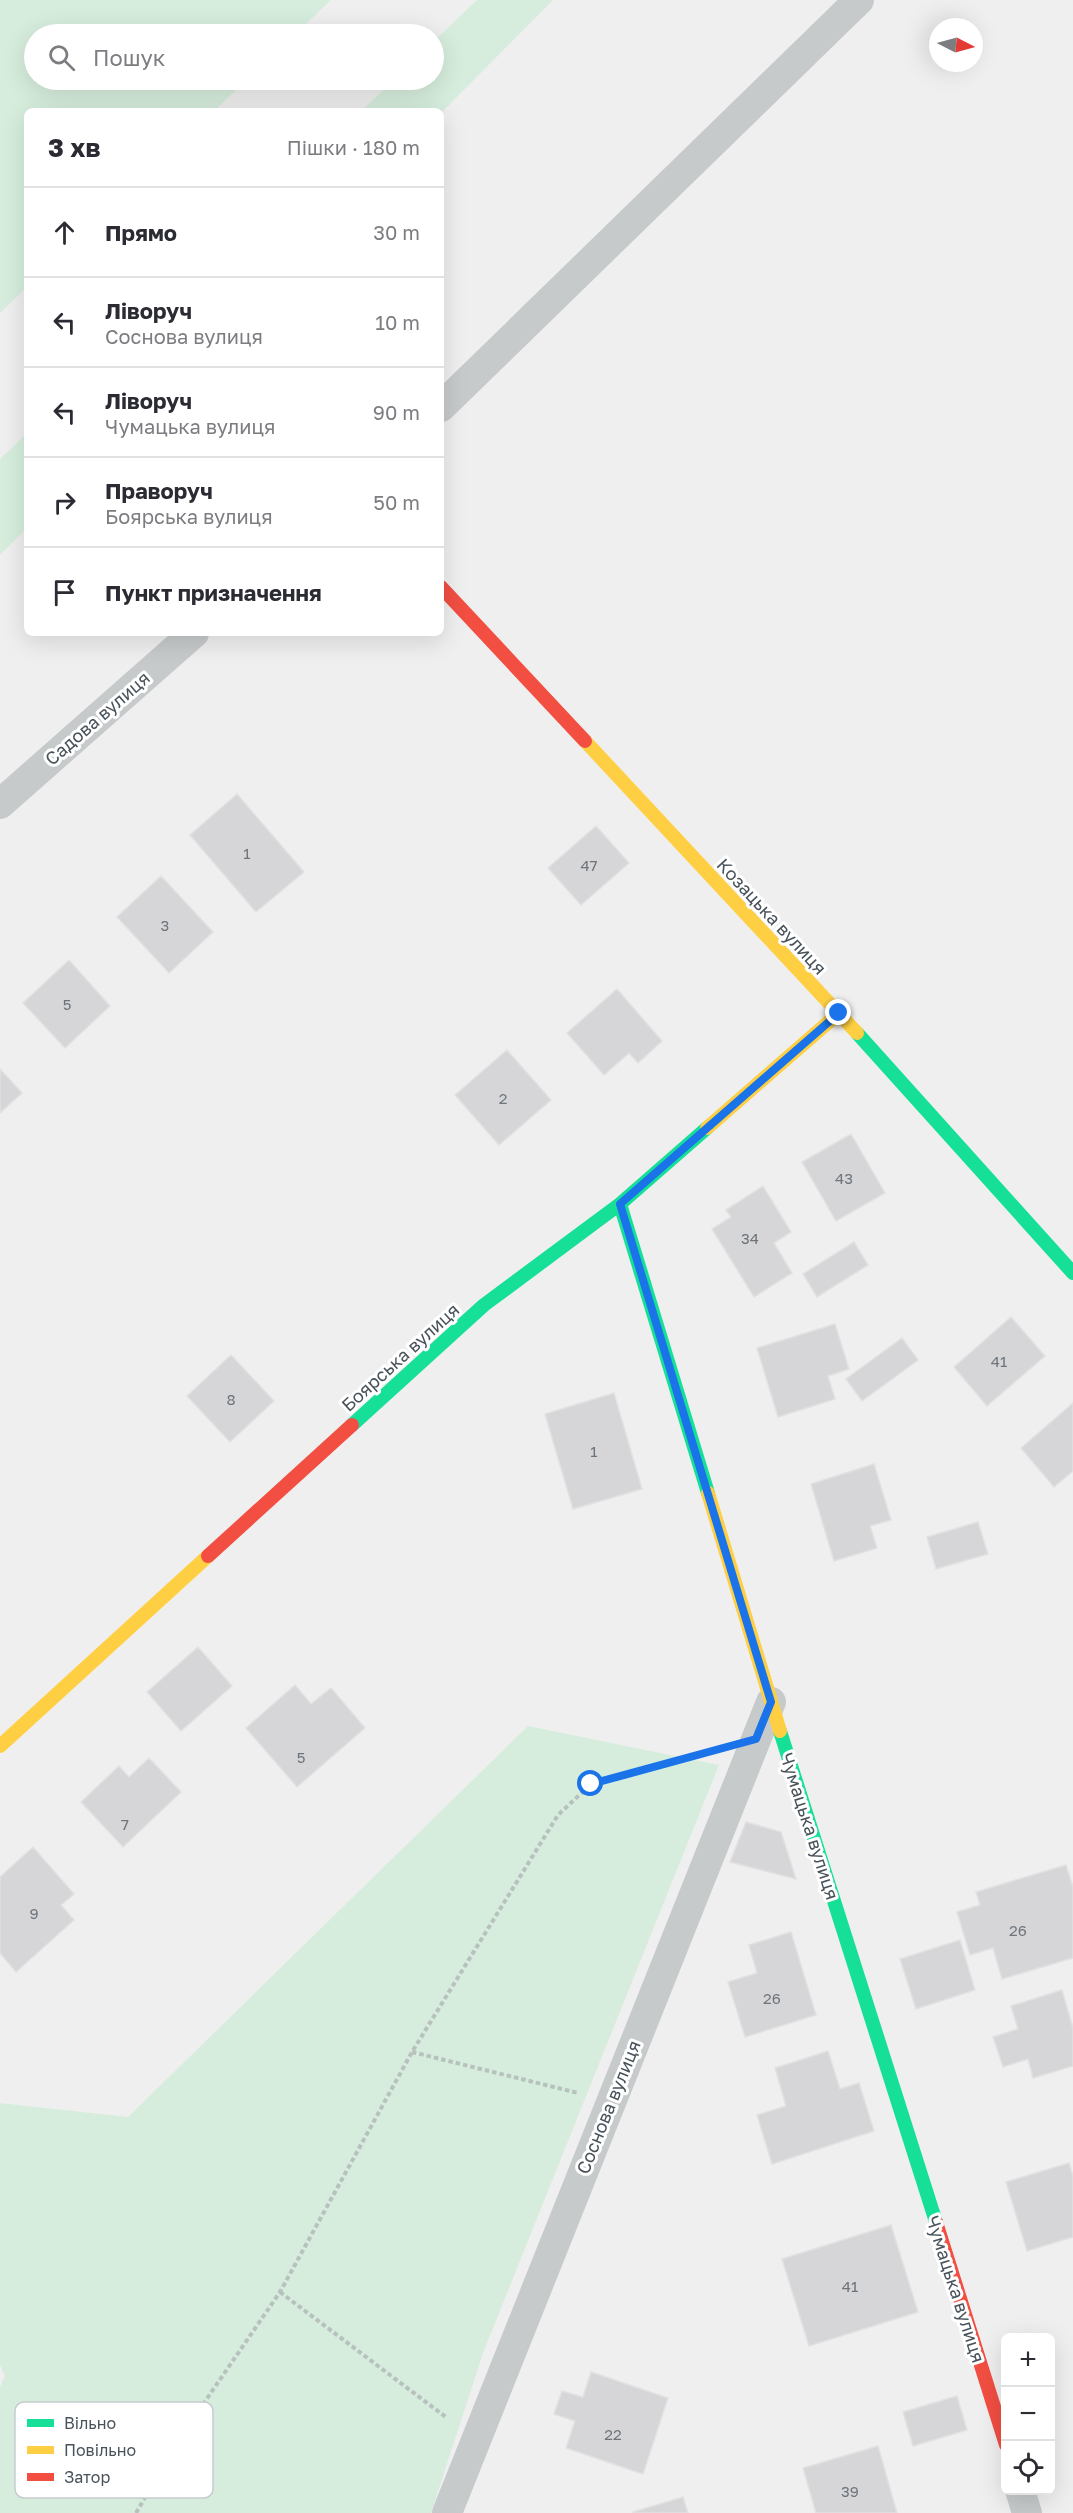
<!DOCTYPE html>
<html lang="uk">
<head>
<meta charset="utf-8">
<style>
  :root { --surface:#fff; --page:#f2f2f3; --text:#2b2b33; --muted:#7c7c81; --line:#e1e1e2 }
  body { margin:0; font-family:"Golos Text",sans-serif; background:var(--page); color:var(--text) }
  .controls { position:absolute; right:18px; bottom:18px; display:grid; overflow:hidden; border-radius:9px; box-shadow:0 6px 24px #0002 }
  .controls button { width:54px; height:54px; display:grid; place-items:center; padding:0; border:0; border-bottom:2px solid var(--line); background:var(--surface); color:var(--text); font:30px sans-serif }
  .compass { position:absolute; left:929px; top:18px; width:54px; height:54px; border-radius:50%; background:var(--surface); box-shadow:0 6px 24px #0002; rotate:96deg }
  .stop { position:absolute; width:18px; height:18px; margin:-14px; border:4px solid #1a73e8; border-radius:50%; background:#fff }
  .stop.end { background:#1a73e8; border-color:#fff; box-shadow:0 2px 6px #0008 }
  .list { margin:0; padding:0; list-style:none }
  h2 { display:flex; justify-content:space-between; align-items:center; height:78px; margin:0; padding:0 24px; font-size:26px }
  h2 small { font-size:20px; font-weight:400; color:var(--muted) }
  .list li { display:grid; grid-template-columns:39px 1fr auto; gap:18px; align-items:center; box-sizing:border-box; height:90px; padding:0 24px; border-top:2px solid var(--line) }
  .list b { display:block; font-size:22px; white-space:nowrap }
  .list p { margin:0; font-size:20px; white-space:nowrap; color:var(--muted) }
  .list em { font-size:20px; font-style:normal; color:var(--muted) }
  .icon { flex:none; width:33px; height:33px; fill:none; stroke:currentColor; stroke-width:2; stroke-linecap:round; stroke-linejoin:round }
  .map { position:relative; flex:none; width:1073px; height:2513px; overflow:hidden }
  .search { position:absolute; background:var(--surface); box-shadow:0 6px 24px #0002; left:24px; top:24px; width:420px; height:66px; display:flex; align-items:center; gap:15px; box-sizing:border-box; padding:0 21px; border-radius:33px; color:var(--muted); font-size:22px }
  .panel { position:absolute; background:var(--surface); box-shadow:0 6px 24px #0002; left:24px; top:108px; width:420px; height:528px; border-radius:9px }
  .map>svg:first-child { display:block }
</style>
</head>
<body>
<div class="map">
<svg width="1073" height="2513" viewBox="0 0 1073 2513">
  <rect width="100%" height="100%" fill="#f0efef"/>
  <path fill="#d6eddd" d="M 0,0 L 331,0 L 295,34 L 34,34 L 34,80 L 247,80 L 214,111 L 27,111 L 27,287 L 0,313 Z
    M 477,0 L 553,0 L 441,113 L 361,111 L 394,80 L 434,80 L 434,41 Z
    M 27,433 L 27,528 L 0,555 L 0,459 Z
    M 528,1726 L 719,1765 L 483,2353 L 431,2513 L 0,2513 L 0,2387 L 5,2376 L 0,2365 L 0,2103 L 128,2117 Z"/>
  <path fill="#d6d6d8" stroke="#e1e1e2" stroke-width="1.5" d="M 237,794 L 304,872 L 256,912 L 190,835 Z
    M 596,826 L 629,863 L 581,905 L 548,868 Z
    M 161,876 L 213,932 L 169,973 L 117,917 Z
    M 69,960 L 110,1006 L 65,1048 L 23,1003 Z
    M 617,989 L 662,1041 L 638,1063 L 629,1053 L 604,1075 L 567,1033 Z
    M 507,1050 L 551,1100 L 499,1145 L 455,1095 Z
    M 0,1069 L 22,1093 L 0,1113 Z
    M 851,1134 L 885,1193 L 836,1221 L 802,1162 Z
    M 763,1186 L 791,1232 L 774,1243 L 792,1273 L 754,1297 L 712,1229 L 731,1217 L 726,1210 Z
    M 854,1242 L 868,1265 L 817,1297 L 803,1274 Z
    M 1011,1317 L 1045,1356 L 987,1406 L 954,1367 Z
    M 835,1324 L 849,1369 L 828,1376 L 835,1399 L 778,1417 L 757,1348 Z
    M 902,1338 L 918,1360 L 862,1401 L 846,1379 Z
    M 231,1355 L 274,1401 L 230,1442 L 187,1396 Z
    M 614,1393 L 642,1489 L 573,1509 L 545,1414 Z
    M 1073,1403 L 1073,1471 L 1054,1487 L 1021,1448 Z
    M 874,1464 L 891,1520 L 870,1526 L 877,1548 L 834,1561 L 811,1484 Z
    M 978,1522 L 988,1554 L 936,1569 L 927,1537 Z
    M 198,1647 L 232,1686 L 181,1731 L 147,1692 Z
    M 295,1685 L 311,1704 L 331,1688 L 365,1728 L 297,1787 L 246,1728 Z
    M 149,1758 L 181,1792 L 123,1847 L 81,1802 L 119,1766 L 129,1777 Z
    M 746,1822 L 781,1832 L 796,1879 L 730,1862 Z
    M 33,1847 L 74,1894 L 61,1905 L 74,1920 L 16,1972 L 0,1953 L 0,1877 Z
    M 1066,1865 L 1073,1887 L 1073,1958 L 1002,1979 L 993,1948 L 970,1955 L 957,1912 L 980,1905 L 976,1892 Z
    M 791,1932 L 816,2015 L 745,2037 L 728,1982 L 757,1973 L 749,1945 Z
    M 960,1940 L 975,1990 L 916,2009 L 900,1959 Z
    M 1062,1990 L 1073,2028 L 1073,2066 L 1033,2078 L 1028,2059 L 1003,2067 L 993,2037 L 1018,2029 L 1011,2006 Z
    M 828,2051 L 840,2089 L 859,2083 L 874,2131 L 772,2164 L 757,2115 L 786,2106 L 775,2068 Z
    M 1069,2163 L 1073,2176 L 1073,2237 L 1027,2251 L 1006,2182 Z
    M 891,2225 L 918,2312 L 809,2346 L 782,2259 Z
    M 591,2372 L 668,2398 L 643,2474 L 566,2448 L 575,2421 L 554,2414 L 562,2391 L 583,2397 Z
    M 957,2396 L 967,2430 L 913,2446 L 903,2412 Z
    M 878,2446 L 897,2513 L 816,2513 L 803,2468 Z
    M 683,2497 L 688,2513 L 633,2513 L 633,2512 Z"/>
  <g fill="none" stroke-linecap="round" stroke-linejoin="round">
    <path stroke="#b7c1be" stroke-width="4" stroke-dasharray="4.5 3" stroke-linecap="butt" d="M 412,2052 L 578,2093
      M 280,2292 L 447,2418
      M 136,2513 L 182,2435 L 280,2292 L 412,2052 L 558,1815 L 591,1784 L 715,1750"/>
    <path stroke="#c7cacb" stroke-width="30" d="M 441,407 L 859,0
      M 0,804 L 194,633
      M 1020,2490 L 1027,2513
      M 447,2513 L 771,1702"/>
    <path stroke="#16e098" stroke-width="14" d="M 857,1033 L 1073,1273
      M 620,1204 L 708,1493
      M 352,1425 L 484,1305 L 620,1204 L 707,1128
      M 780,1731 L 936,2222"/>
    <path stroke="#ffcf43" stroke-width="14" d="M 585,741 L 857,1033
      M 707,1128 L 839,1013
      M 708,1493 L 780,1731
      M 0,1746 L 208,1556"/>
    <path stroke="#f24e42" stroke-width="14" d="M 441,587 L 585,741
      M 208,1556 L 352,1425
      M 936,2222 L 1006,2445"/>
  </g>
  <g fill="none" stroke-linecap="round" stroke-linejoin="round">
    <path stroke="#1a73e8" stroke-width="8" d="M 591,1784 L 756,1739 L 771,1702 L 620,1204 L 839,1013"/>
  </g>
  <g text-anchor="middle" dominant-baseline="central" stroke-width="6" stroke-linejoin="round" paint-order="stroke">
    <g font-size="15" fill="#6d747b">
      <text x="247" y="853">1</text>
      <text x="589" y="865">47</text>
      <text x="165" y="925">3</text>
      <text x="67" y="1004">5</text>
      <text x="503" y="1098">2</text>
      <text x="844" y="1178">43</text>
      <text x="750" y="1238">34</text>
      <text x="999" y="1361">41</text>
      <text x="231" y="1399">8</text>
      <text x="594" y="1451">1</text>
      <text x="301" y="1757">5</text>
      <text x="125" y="1824">7</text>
      <text x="34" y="1913">9</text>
      <text x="1018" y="1930">26</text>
      <text x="772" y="1998">26</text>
      <text x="850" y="2286">41</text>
      <text x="613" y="2434">22</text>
      <text x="850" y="2491">39</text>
    </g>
    <g font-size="18" fill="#48525a" stroke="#fff">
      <text transform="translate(97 718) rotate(-41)">Садова вулиця</text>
      <text transform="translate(772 916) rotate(47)">Козацька вулиця</text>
      <text transform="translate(400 1357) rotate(-42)">Боярська вулиця</text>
      <text transform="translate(810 1826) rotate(72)">Чумацька вулиця</text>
      <text transform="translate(608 2107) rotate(-68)">Соснова вулиця</text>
      <text transform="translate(956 2289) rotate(72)">Чумацька вулиця</text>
    </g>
  </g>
  <rect x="15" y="2402" width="198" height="96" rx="9" fill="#fff" stroke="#c8cbce" stroke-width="1.5"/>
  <rect x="27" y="2419" width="27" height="8" fill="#16e098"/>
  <rect x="27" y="2446" width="27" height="8" fill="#ffcf43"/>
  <rect x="27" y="2473" width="27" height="8" fill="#f24e42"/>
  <g font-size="16" fill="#48525a">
    <text x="64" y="2429">Вільно</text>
    <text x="64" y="2456">Повільно</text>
    <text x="64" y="2483">Затор</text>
  </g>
</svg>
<div class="controls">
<button>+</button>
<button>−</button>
<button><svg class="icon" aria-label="locate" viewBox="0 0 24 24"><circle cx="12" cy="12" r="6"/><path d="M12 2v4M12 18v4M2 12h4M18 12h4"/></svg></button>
</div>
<svg class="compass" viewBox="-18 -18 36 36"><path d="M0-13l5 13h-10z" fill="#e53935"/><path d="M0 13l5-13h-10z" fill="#7c7c81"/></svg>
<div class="stop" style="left:591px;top:1784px"></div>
<div class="stop end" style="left:839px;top:1013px"></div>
<div class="search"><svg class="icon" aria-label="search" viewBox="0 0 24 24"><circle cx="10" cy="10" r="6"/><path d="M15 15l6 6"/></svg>Пошук</div>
<section class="panel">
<h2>3 хв<small>Пішки · 180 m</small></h2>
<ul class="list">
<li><svg class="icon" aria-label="ahead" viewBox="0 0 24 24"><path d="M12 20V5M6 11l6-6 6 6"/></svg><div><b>Прямо</b></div><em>30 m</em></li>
<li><svg class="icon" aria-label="left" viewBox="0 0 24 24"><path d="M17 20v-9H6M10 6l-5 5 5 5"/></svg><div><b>Ліворуч</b><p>Соснова вулиця</p></div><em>10 m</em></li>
<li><svg class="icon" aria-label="left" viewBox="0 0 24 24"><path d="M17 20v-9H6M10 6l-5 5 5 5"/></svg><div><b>Ліворуч</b><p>Чумацька вулиця</p></div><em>90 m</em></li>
<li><svg class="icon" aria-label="right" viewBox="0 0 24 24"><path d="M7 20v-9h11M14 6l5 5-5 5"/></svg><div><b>Праворуч</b><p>Боярська вулиця</p></div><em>50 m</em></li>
<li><svg class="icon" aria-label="arrive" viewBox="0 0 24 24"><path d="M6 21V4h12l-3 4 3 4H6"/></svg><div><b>Пункт призначення</b></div></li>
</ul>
</section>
</div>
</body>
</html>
